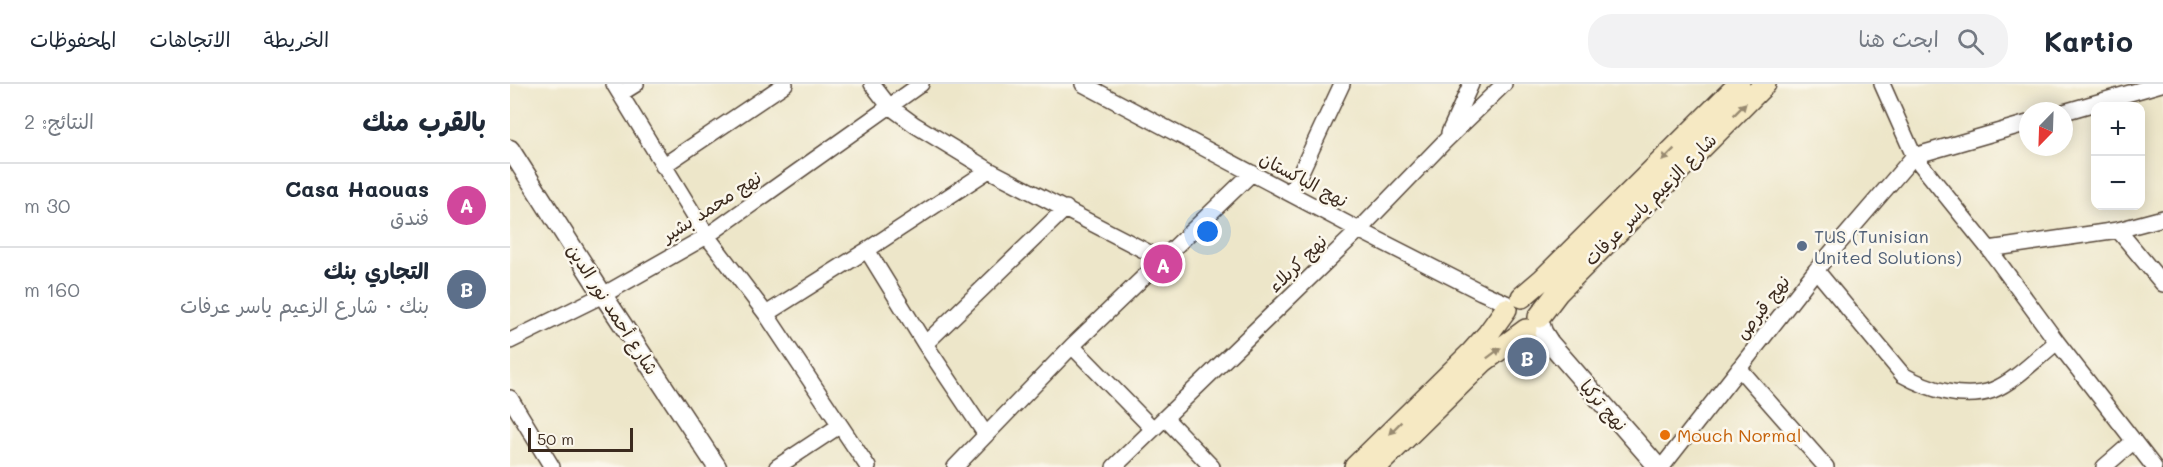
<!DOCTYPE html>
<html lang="ar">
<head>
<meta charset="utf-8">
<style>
  :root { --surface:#fff; --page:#f2f2f3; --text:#1f2937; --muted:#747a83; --line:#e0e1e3; --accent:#b45309 }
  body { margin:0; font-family:Mali,"Playpen Sans Arabic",sans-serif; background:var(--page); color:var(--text); direction:rtl }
  .controls { position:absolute; right:18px; top:18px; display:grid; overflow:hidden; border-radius:12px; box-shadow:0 3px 15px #0003 }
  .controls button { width:54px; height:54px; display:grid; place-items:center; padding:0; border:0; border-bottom:2px solid var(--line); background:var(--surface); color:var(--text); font:30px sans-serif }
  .compass { position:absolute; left:1509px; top:18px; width:54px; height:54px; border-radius:50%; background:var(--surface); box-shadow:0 3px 15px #0003; rotate:203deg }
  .scale { position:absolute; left:18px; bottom:15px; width:105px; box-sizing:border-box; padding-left:6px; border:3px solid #3b2a1e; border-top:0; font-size:16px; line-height:21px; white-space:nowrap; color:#3b2a1e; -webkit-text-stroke:4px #fbf7ec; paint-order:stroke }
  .you { position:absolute; left:698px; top:148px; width:21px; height:21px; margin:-15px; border:4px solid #fff; border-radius:50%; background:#1a73e8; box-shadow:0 0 0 9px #1a73e833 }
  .badge { display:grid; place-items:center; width:39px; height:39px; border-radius:50%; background:var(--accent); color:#fff; font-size:20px; font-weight:700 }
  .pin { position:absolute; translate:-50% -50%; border:3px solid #fff; box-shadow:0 2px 6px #0006 }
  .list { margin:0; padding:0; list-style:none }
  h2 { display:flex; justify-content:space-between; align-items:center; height:78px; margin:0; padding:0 24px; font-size:26px }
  h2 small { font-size:20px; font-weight:400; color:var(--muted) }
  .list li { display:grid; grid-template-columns:39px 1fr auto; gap:18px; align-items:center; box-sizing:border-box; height:84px; padding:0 24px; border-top:2px solid var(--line) }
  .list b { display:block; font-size:22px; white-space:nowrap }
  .list p { margin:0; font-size:20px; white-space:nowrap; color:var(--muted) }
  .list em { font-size:20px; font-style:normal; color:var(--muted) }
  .icon { flex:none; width:33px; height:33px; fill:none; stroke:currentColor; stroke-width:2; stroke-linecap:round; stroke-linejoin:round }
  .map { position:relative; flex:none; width:1653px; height:383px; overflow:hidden; direction:ltr }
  header { display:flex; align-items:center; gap:36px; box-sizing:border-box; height:84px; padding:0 30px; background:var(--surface); border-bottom:2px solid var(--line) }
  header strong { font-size:28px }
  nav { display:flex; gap:33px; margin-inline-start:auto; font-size:21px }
  .search { width:420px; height:54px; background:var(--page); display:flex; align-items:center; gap:15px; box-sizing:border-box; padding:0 21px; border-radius:24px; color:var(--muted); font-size:22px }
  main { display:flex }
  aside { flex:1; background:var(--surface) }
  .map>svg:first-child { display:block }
</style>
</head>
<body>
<header>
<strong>Kartio</strong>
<div class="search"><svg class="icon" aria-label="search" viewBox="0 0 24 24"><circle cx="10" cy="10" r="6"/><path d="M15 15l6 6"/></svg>ابحث هنا</div>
<nav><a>الخريطة</a><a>الاتجاهات</a><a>المحفوظات</a></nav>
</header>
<main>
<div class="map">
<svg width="1653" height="383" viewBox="0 0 1653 383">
  <rect width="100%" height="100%" fill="#fbf7ec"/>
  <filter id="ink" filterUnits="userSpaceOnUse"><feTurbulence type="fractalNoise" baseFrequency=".0167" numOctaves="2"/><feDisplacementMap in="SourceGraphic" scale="12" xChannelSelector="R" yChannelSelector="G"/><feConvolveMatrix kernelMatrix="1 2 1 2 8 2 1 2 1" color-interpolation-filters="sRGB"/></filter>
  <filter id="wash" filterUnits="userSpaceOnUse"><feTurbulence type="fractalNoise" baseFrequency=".008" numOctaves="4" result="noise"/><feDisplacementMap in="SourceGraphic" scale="24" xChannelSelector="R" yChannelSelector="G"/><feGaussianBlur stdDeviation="1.35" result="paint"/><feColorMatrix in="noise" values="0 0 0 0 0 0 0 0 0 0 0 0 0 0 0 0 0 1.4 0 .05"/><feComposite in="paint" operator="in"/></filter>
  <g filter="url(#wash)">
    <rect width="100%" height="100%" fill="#ede6c9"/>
  </g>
  <g filter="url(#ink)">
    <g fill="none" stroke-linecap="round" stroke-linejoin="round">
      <g stroke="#564638" stroke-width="18">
        <path id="minor" d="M 104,0 L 197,152 L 256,230 L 358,383
          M 362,0 L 379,22 L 405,41 L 479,86 L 651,175
          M 573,0 L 849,146 L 971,208 L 998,220
          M 1372,0 L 1404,72 L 1479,165 L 1547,258 L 1644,383
          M 110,10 L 126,0
          M 1554,28 L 1651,0
          M 939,49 L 961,0
          M 153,82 L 275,0
          M 781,109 L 832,0
          M 1608,146 L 1653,200
          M 1479,165 L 1608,146 L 1653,134
          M 357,166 L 415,260 L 476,351
          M 1306,186 L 1393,291 C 1418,305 1454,317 1483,306 C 1504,298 1528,273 1547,258
          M 256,230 L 357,166 L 479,86
          M 0,257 L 93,211 L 197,152 L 411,0
          M 415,260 L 556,124
          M 562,262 L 643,345
          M 1229,284 L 1316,383
          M 0,314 L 42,383
          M 655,334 L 702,383
          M 267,383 L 329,342
          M 445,383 L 562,262 L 742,89
          M 604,383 L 849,146 L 936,56 L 994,0
          M 1152,383 L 1306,186 L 1404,72 L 1518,39
          M 1594,383 L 1624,357"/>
      </g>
      <g stroke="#564638" stroke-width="21">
        <path id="tertiary" d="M 0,65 L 93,211 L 207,383
          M 1029,235 L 1033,248 L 1040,259 L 1148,383"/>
      </g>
      <g stroke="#564638" stroke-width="24">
        <path id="secondary" d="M 1012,213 L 1033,195 L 1229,0
          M 1029,233 L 1048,208 L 1255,0
          M 845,383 L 962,268 L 978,250 L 996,225
          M 866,383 L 974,277 L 1016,246"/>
      </g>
      <use href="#minor" stroke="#fff" stroke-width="15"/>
      <use href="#tertiary" stroke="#fff" stroke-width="18"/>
      <use href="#secondary" stroke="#f6e9c3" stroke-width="21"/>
    </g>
    <defs><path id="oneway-solid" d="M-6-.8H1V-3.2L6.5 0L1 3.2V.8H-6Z" transform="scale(1.5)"/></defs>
    <g fill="#988a70">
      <use href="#oneway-solid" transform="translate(1230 25) rotate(-45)"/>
      <use href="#oneway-solid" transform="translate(1158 71) rotate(135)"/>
      <use href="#oneway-solid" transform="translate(984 269) rotate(-37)"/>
      <use href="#oneway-solid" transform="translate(885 344) rotate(135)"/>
    </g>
  </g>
  <circle fill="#5c6f8a" stroke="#fbf7ec" stroke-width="2" cx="1292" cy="162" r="6"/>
  <circle fill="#e8710a" stroke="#fbf7ec" stroke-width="2" cx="1155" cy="351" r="6"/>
  <g text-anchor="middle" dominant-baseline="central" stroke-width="5" stroke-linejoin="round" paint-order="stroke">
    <g font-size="18" fill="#3b2a1e" stroke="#fbf7ec">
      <text transform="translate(794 95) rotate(28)">نهج الباكستان</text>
      <text transform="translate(1140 115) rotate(-45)">شارع الزعيم ياسر عرفات</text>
      <text transform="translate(201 122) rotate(-33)">نهج محمد بشير</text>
      <text transform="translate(787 179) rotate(-44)">نهج كربلاء</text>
      <text transform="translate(1252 223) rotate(-52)">نهج قبرص</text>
      <text transform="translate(103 225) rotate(57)">شارع أحمد نور الدين</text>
      <text transform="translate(1094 321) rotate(49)">نهج تركيا</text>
    </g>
    <g font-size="18" fill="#4e5e75" stroke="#fbf7ec" text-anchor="start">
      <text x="1304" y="152">TUS (Tunisian<tspan x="1304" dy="21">United Solutions)</tspan></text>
    </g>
    <g font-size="18" fill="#c56008" stroke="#fbf7ec" text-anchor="start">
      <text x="1167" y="351">Mouch Normal</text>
    </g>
  </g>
</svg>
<div class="controls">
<button>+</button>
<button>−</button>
</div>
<svg class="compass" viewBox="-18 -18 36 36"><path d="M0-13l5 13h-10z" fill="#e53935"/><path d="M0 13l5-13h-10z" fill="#747a83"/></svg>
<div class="scale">50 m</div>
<div class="you"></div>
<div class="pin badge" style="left:653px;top:180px;background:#d1479c">A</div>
<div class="pin badge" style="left:1017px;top:273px;background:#5c6f8a">B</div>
</div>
<aside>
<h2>بالقرب منك<small>النتائج: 2</small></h2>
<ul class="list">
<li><span class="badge" style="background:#d1479c">A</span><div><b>Casa Haouas</b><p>فندق</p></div><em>30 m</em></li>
<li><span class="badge" style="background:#5c6f8a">B</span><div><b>التجاري بنك</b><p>بنك · شارع الزعيم ياسر عرفات</p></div><em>160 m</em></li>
</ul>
</aside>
</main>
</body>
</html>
